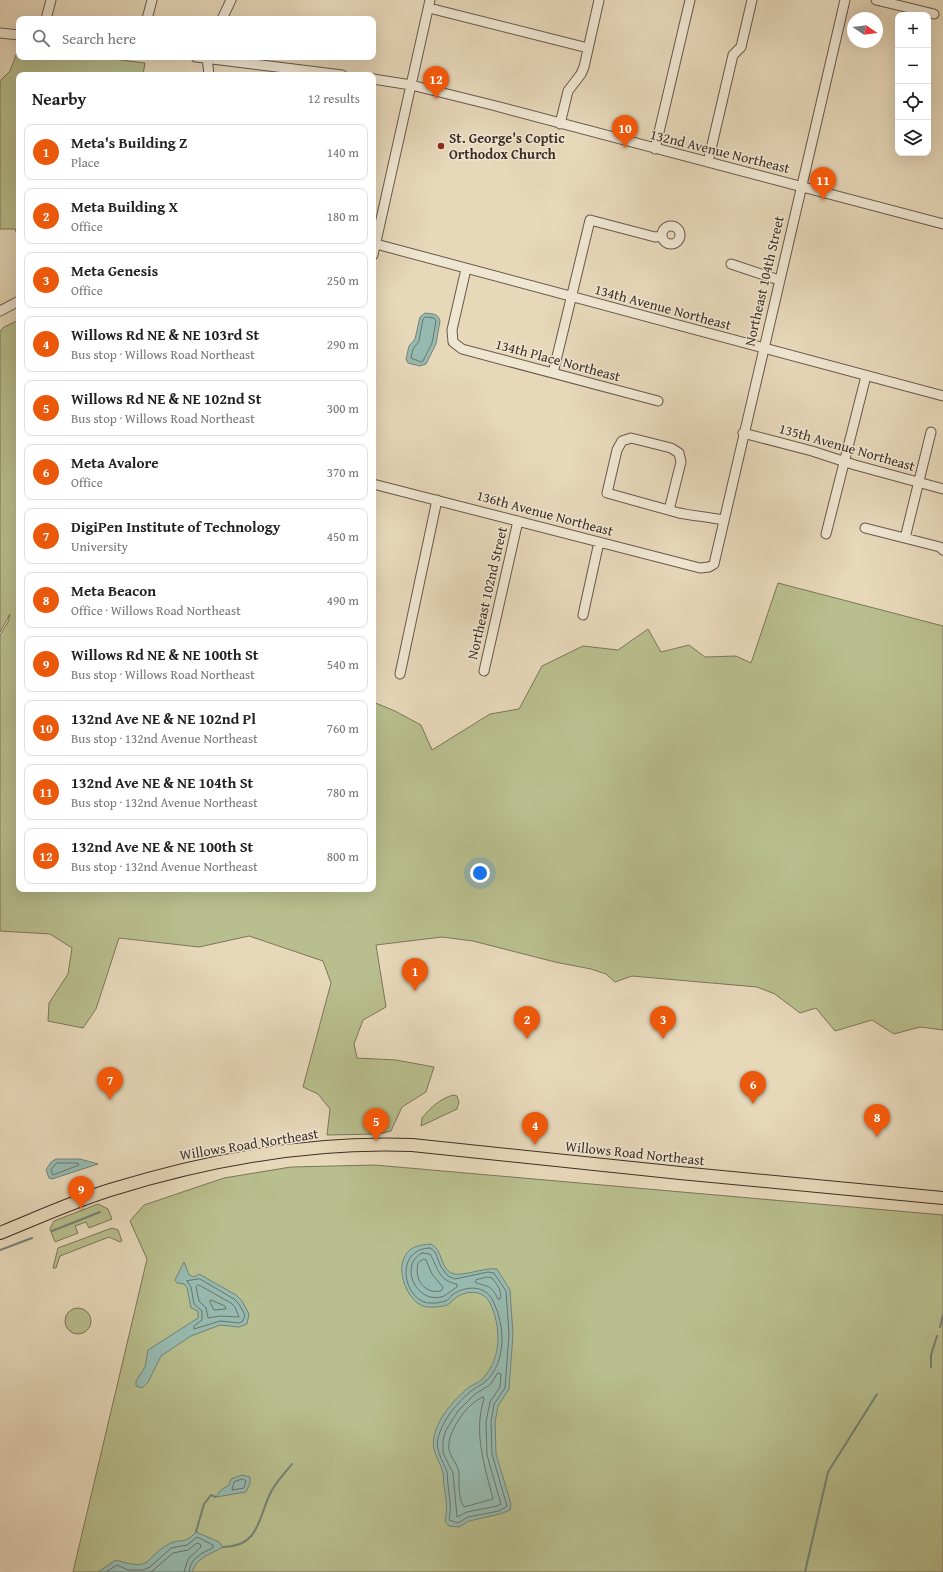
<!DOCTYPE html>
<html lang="en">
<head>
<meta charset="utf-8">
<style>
  :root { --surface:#fff; --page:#f6f6f6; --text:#202124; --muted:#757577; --line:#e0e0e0; --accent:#ea580c }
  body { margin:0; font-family:"Gentium Book Plus",serif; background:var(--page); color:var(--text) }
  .controls { position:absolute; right:12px; top:12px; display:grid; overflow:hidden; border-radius:8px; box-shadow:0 4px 16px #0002 }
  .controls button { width:36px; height:36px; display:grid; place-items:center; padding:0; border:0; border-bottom:1px solid var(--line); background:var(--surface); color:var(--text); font:20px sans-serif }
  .compass { position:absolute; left:847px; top:12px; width:36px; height:36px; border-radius:50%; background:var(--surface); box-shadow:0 4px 16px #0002; rotate:103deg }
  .you { position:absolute; left:480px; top:873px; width:14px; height:14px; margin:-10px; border:3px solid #fff; border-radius:50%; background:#1a73e8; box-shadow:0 0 0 6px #1a73e833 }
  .badge { display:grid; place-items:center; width:26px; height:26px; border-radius:50%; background:var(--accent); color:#fff; font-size:13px; font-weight:700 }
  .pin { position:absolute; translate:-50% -33px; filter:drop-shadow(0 1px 2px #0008) }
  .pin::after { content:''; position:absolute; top:21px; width:14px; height:12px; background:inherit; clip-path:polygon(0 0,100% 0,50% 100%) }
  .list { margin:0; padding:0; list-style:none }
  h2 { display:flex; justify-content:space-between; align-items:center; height:52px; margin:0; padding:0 16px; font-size:17px }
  h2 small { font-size:13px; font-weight:400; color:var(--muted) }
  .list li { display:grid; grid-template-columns:26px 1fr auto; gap:12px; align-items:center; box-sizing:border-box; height:56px; margin:0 8px 8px; padding:0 8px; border:1px solid var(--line); border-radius:8px }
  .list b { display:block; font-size:15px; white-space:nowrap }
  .list p { margin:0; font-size:13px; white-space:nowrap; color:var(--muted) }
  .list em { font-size:13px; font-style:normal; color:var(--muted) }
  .icon { flex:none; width:22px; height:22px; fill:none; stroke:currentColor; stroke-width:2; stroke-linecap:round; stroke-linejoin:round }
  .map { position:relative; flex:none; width:943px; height:1572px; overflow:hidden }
  .search { position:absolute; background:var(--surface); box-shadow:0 4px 16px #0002; left:16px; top:16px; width:360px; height:44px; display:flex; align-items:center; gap:10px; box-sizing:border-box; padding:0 14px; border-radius:8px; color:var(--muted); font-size:15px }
  .panel { position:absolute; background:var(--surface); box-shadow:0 4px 16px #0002; left:16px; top:72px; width:360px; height:820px; border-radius:8px }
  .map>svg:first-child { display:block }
</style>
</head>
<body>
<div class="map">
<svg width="943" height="1572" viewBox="0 0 943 1572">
  <rect width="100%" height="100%" fill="#e7d8ba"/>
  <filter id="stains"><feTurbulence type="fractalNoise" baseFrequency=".005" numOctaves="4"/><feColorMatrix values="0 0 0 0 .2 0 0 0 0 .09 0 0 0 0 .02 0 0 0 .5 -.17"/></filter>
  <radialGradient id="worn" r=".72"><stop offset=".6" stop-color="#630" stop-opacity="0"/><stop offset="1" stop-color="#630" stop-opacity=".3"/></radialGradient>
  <path fill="#b8be8d" stroke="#7b7659" d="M 19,47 L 19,57 L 97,57 L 145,63 L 143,75 L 19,75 L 19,240 L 15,229 L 0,229 L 0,81 L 10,71 Z
    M 19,320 L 19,889 L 373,889 L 373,702 L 395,711 L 421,725 L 432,750 L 490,714 L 519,709 L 542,666 L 583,646 L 618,650 L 648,629 L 661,652 L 689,645 L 705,657 L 736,656 L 751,663 L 778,583 L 943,626 L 943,1030 L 920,1027 L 894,1034 L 872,1020 L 835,1031 L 816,1008 L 800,1013 L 775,994 L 757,987 L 632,976 L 615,982 L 606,974 L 591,969 L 555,962 L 473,941 L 442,937 L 376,945 L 386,1007 L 363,1020 L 354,1044 L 357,1058 L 396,1060 L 434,1067 L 426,1092 L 402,1107 L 391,1131 L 378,1134 L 327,1135 L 330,1109 L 318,1094 L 303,1087 L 331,983 L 323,961 L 249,936 L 199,947 L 119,938 L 96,1009 L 83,1028 L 48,1021 L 49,1003 L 68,974 L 72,948 L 50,934 L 0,931 L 0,635 L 8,622 L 10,614 L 0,632 L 0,331 L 4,327 Z
    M 453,1095 L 457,1096 L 459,1102 L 457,1109 L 421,1126 L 422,1118 C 431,1107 440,1099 453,1095 Z
    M 375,1165 L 943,1215 L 943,1572 L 73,1572 L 147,1259 L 130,1221 L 144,1205 L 224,1178 L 291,1167 Z
    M 98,1204 L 108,1209 L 112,1219 L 89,1228 L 86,1222 L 75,1226 L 78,1233 L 55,1242 L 50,1229 L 54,1221 Z
    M 112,1228 L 118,1230 L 122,1241 L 120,1242 L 109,1237 L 60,1256 L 56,1268 L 53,1268 L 58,1248 Z
    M65 1321a13 13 0 1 1 26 0a13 13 0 1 1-26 0Z"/>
  <path fill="#97bab0" stroke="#738278" d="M 425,313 C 432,314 438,313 440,321 L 436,344 L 426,364 L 420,366 L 408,363 L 406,359 L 409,346 L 415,339 L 420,317 Z
    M 56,1159 L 80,1159 L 98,1164 L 52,1179 L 49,1178 L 46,1170 L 51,1162 Z
    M 431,1244 C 443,1250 440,1267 451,1273 C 460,1278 484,1267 497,1269 L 510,1290 L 511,1306 L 513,1334 L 509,1389 L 498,1406 L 495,1422 L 496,1454 L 511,1504 L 510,1510 L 500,1514 L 469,1521 L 459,1527 L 449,1526 L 445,1521 C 448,1508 446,1499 444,1485 C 443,1481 444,1477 443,1473 C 438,1455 428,1449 437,1427 C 443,1412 457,1397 469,1387 C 474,1384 481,1382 484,1377 C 502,1357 501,1326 490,1303 C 483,1289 465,1290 454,1299 C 451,1302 449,1305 444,1306 C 438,1307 429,1308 423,1306 C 407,1300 396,1271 405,1256 C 410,1246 420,1245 431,1244 Z
    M 184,1262 L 189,1275 L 194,1277 L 199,1274 L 236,1295 L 242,1301 L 249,1314 L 247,1324 L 239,1327 L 220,1325 L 191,1336 L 161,1356 L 148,1382 L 142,1388 L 136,1386 L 136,1381 L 145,1367 L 148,1350 L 198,1318 L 198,1311 L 191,1308 L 187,1288 L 184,1284 L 177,1283 L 175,1280 Z
    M 242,1475 L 250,1477 L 250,1483 L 246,1492 L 216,1497 L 221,1490 L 229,1485 L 231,1479 Z
    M 196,1532 L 219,1542 L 223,1547 C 210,1555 198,1556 192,1572 L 98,1572 L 116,1560 C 154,1572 143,1558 169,1544 C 181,1538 184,1545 196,1532 Z"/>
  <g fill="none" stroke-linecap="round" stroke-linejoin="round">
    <path stroke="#6a746a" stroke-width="1" d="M 426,317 L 434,318 L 436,321 L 432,343 L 423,361 L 421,362 L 411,358 L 413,349 L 419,341 L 423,319 Z
      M 57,1163 L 78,1163 L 79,1165 L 53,1175 L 51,1170 Z
      M 430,1248 L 435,1252 L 441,1267 L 448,1276 L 455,1279 L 488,1272 L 494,1273 L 506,1291 L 509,1334 L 505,1388 L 494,1404 L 491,1422 L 492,1454 L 507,1506 L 499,1511 L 468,1517 L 458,1523 L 449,1520 C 452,1507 449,1497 448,1484 C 447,1480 448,1476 447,1472 C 443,1460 435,1451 438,1438 C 443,1419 457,1403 471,1391 C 476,1387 482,1385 486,1381 C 507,1361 505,1325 493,1301 C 486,1285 466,1285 452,1295 C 450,1297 449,1300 445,1301 C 440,1303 430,1304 424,1302 C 401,1293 397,1248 430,1248 Z
      M 422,1253 L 430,1254 C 438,1267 438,1281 457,1284 L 457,1287 C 452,1290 446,1296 441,1297 C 415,1303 399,1264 422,1253 Z
      M 424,1259 L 426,1260 L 432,1274 L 443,1287 L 441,1291 C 424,1294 414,1280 418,1263 Z
      M 488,1277 L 492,1278 C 497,1284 503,1292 500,1299 L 498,1299 C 490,1283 488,1288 475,1282 L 476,1280 Z
      M 200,1279 L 234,1299 L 239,1304 L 245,1315 L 243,1321 L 239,1323 L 220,1321 L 194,1329 L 194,1326 L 202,1320 L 202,1311 L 194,1304 L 191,1287 L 187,1281 Z
      M 199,1285 L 231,1303 L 235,1307 L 239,1317 L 220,1316 L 208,1318 L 206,1308 L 199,1301 L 196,1287 Z
      M 211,1300 L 225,1306 L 226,1309 L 214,1310 L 210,1302 Z
      M 498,1373 L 501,1374 L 500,1387 L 490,1402 L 486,1422 L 487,1455 L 501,1504 L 497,1506 L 467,1512 L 457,1517 L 453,1473 L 443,1453 L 443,1440 L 446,1430 L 458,1411 L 475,1394 L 490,1385 Z
      M 483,1397 L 484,1399 C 473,1433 485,1467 493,1499 L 464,1507 C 458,1499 459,1483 459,1473 C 458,1465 451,1458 449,1450 C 446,1433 467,1403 483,1397 Z
      M 243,1479 L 246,1481 L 244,1488 L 232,1490 L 234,1482 Z
      M 106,1572 L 117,1565 L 128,1570 L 143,1570 L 150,1567 L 171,1548 L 187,1545 L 197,1537 L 213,1545 L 213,1548 C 201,1553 190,1559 189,1572
      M 151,1572 L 173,1553 L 188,1550 L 197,1543 L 200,1544 L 201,1547 L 188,1559 L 184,1572"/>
    <path stroke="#738278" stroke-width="2" d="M 52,1231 L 100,1212
      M 0,1250 L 32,1238
      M 940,1327 L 943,1315
      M 931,1367 L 931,1355 L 937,1336
      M 196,1532 L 204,1504 L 211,1495 L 216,1497
      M 223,1547 C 260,1547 258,1517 271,1492 C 276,1482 285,1473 292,1464
      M 805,1572 L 828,1472 L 877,1394"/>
    <g stroke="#68584a" stroke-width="11">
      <path id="minor" d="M 876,0 L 934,14
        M 429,8 L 588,48
        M 46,19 L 51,0
        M 147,19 L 152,0
        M 222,19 L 231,0
        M 0,33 L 19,35
        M 196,57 L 342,75
        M 207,57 L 209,75
        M 373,79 L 411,85 L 492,105 L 943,224
        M 560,124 L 568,91 L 581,74 L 584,67 L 599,0
        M 655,149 L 690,0
        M 708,162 L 733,55 L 741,47 L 752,0
        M662 235a9 9 0 1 1 18 0a9 9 0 1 1-18 0Z
        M 376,244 L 943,396
        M 373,255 L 430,0
        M 731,264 L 779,280
        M 466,269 L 452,330 L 453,342 L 462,349 L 658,401
        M 0,311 L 19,301
        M 553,373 L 590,220 L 655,237 L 662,236
        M 743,433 L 812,451 L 855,465 L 943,489
        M 373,484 L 700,568 L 709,567 L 714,564 L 845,0
        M 669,510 L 681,462 L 679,453 L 671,448 L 631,438 L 622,441 L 617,450 L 607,493 L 679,513 C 694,516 709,517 723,520
        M 865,528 L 940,547 L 943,550
        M 826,534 L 866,376
        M 905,538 L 931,432
        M 583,615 L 599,542
        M 484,671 L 518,521
        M 400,674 L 437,500"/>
    </g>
    <g stroke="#3e2e25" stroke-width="14">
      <path id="major" d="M 0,1233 C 37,1218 72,1202 110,1190 C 207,1160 310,1141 412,1145 L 680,1173 L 943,1198"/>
    </g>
    <use href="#minor" stroke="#efe6d2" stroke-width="9"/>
    <use href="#major" stroke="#e7d8ba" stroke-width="12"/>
  </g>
  <circle fill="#8f2418" stroke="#efe6d2" stroke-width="1.5" cx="441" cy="146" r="4"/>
  <g text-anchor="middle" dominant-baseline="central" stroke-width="3" stroke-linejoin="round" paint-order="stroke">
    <g font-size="14" font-weight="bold" fill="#3e2e25" stroke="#efe6d2" text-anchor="start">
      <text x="449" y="138">St. George's Coptic<tspan x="449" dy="16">Orthodox Church</tspan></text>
    </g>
    <g font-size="14" fill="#3e2e25" stroke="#efe6d2">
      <text transform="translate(720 151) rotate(14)">132nd Avenue Northeast</text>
      <text transform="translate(764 281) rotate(-77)">Northeast 104th Street</text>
      <text transform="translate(663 307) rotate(15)">134th Avenue Northeast</text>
      <text transform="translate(558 360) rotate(15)">134th Place Northeast</text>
      <text transform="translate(847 447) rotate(16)">135th Avenue Northeast</text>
      <text transform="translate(545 513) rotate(15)">136th Avenue Northeast</text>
      <text transform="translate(487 593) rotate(-77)">Northeast 102nd Street</text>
      <text transform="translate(249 1144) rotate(-9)">Willows Road Northeast</text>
      <text transform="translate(635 1153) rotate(6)">Willows Road Northeast</text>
    </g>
  </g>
  <rect width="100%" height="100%" filter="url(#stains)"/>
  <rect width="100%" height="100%" fill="url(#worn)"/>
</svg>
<div class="controls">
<button>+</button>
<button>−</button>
<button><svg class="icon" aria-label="locate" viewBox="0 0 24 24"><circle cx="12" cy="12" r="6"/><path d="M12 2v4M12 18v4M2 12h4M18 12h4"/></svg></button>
<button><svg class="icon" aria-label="layers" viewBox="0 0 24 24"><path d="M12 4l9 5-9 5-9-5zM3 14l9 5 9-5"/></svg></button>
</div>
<svg class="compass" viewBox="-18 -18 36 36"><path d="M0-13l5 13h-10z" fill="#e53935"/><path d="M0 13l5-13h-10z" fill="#757577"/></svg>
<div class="you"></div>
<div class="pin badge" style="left:415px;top:991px">1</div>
<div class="pin badge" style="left:527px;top:1039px">2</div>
<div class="pin badge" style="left:663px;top:1039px">3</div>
<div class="pin badge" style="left:535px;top:1145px">4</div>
<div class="pin badge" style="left:376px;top:1141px">5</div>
<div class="pin badge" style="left:753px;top:1104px">6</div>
<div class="pin badge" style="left:110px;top:1100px">7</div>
<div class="pin badge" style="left:877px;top:1137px">8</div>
<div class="pin badge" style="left:81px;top:1209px">9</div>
<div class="pin badge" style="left:625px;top:148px">10</div>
<div class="pin badge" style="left:823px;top:200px">11</div>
<div class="pin badge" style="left:436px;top:99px">12</div>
<div class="search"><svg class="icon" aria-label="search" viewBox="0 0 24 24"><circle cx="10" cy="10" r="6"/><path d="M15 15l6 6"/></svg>Search here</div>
<section class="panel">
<h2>Nearby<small>12 results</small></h2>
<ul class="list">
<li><span class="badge">1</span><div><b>Meta's Building Z</b><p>Place</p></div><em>140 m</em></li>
<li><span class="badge">2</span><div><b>Meta Building X</b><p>Office</p></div><em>180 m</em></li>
<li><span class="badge">3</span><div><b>Meta Genesis</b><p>Office</p></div><em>250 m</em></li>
<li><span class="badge">4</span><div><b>Willows Rd NE &amp; NE 103rd St</b><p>Bus stop · Willows Road Northeast</p></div><em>290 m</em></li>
<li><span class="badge">5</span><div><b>Willows Rd NE &amp; NE 102nd St</b><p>Bus stop · Willows Road Northeast</p></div><em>300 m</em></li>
<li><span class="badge">6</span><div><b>Meta Avalore</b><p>Office</p></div><em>370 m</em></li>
<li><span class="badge">7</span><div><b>DigiPen Institute of Technology</b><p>University</p></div><em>450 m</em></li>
<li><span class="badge">8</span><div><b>Meta Beacon</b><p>Office · Willows Road Northeast</p></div><em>490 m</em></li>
<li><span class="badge">9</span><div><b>Willows Rd NE &amp; NE 100th St</b><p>Bus stop · Willows Road Northeast</p></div><em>540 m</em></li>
<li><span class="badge">10</span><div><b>132nd Ave NE &amp; NE 102nd Pl</b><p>Bus stop · 132nd Avenue Northeast</p></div><em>760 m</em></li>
<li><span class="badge">11</span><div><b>132nd Ave NE &amp; NE 104th St</b><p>Bus stop · 132nd Avenue Northeast</p></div><em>780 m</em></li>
<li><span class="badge">12</span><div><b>132nd Ave NE &amp; NE 100th St</b><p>Bus stop · 132nd Avenue Northeast</p></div><em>800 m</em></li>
</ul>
</section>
</div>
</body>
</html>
